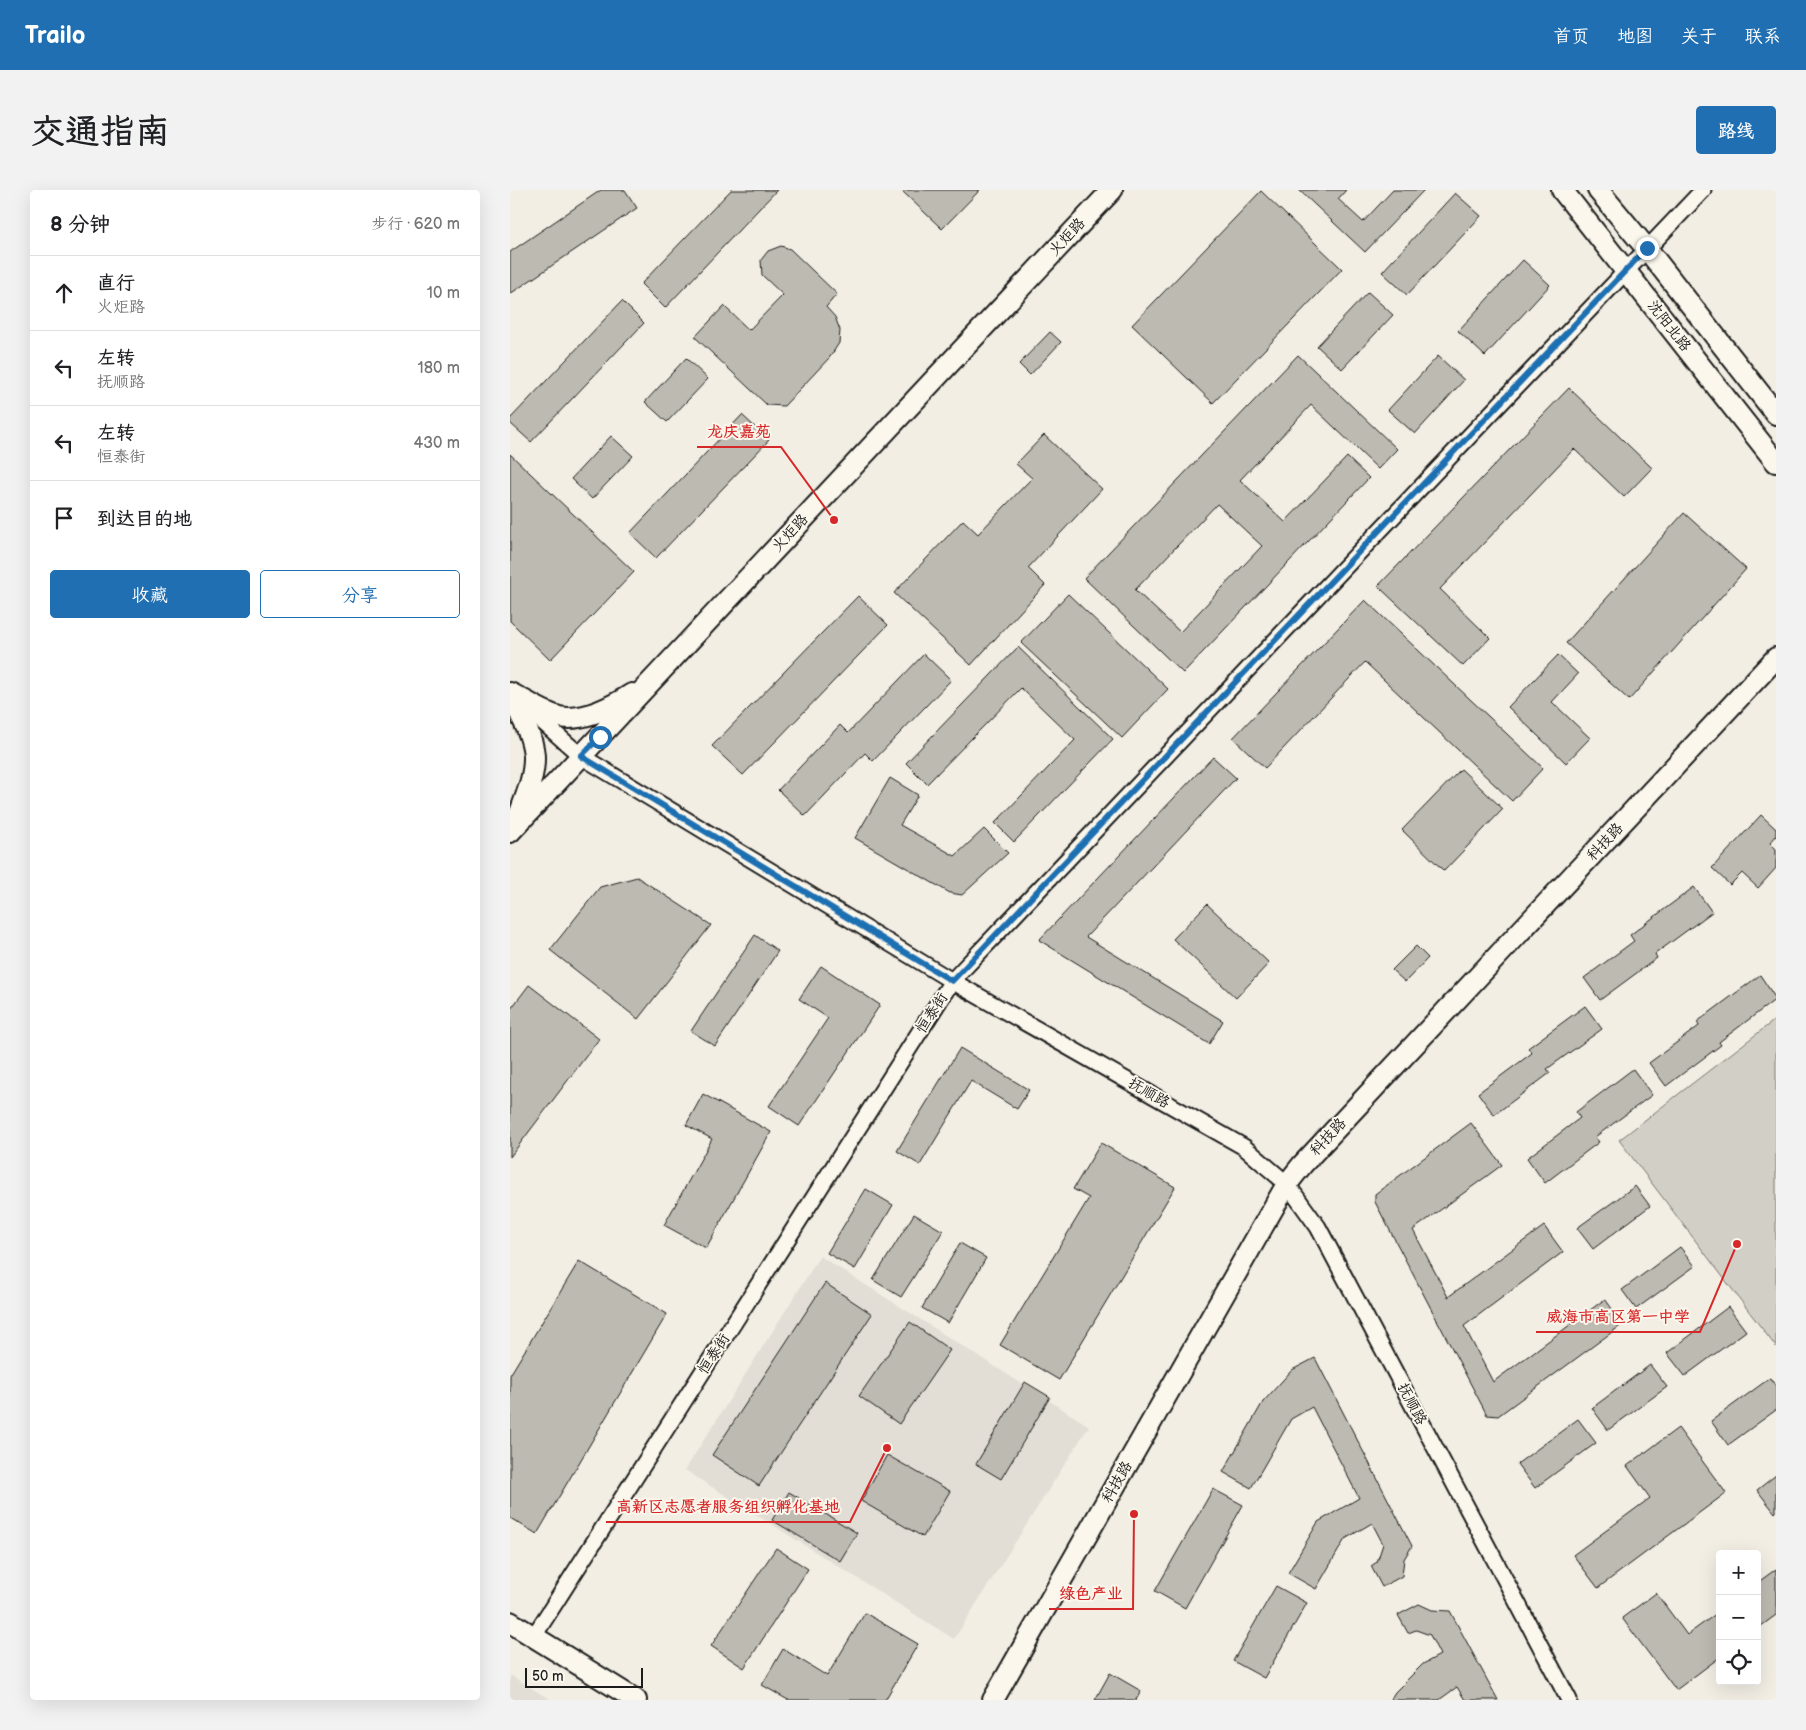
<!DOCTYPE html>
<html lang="zh">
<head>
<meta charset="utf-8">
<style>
  :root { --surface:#fff; --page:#f2f2f2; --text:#202124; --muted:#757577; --line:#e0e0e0; --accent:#1f6fb2 }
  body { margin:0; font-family:"Balsamiq Sans","LXGW WenKai TC",sans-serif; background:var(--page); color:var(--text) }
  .controls { position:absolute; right:15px; bottom:15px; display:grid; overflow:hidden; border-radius:5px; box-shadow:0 5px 20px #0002 }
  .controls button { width:45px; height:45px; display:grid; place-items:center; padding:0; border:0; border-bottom:1px solid var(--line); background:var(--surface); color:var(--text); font:25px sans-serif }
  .scale { position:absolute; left:15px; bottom:12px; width:118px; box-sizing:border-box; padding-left:5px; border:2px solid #1c1c1c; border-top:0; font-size:14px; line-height:18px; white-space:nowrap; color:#1c1c1c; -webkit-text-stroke:4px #fbf7ec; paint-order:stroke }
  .stop { position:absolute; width:15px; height:15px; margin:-11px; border:4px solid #1f6fb2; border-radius:50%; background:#fff }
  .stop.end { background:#1f6fb2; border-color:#fff; box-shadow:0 1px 5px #0008 }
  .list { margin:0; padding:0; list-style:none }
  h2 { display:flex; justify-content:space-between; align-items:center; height:65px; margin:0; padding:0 20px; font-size:21px }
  h2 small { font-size:16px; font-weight:400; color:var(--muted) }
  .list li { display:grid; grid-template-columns:32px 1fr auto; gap:15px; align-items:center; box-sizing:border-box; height:75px; padding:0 20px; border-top:1px solid var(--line) }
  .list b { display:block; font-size:19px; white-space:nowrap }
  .list p { margin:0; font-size:16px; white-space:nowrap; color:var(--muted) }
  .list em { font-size:16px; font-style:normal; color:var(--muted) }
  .actions { display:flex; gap:10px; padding:15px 20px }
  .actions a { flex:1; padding:11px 0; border:1px solid var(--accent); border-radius:5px; text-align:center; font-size:18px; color:var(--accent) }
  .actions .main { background:var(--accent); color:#fff }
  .icon { flex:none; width:28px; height:28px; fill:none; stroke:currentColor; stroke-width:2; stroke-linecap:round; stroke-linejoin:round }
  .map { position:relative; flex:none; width:1266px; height:1510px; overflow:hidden; border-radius:5px }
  header { display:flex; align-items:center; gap:30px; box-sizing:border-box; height:70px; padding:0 25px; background:var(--accent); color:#fff }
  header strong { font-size:24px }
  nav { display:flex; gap:28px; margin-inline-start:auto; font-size:18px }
  .intro { display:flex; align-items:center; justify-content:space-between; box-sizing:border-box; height:120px; padding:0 30px }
  h1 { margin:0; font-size:35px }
  .button { padding:12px 22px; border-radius:5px; background:var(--accent); color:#fff; font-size:18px; font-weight:700 }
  main { display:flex; gap:30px; padding:0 30px }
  aside { flex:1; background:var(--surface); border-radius:5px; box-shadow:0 5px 20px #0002 }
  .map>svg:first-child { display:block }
</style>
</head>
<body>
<header>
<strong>Trailo</strong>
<nav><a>首页</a><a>地图</a><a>关于</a><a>联系</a></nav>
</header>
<div class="intro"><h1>交通指南</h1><a class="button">路线</a></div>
<main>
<aside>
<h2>8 分钟<small>步行 · 620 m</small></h2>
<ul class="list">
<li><svg class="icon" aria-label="ahead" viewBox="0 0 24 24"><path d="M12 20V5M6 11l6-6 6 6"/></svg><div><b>直行</b><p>火炬路</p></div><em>10 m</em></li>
<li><svg class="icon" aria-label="left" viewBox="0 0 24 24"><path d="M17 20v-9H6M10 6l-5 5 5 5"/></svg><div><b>左转</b><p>抚顺路</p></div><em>180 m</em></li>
<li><svg class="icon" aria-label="left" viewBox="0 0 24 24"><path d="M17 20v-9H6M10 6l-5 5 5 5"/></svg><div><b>左转</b><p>恒泰街</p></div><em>430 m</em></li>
<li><svg class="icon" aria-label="arrive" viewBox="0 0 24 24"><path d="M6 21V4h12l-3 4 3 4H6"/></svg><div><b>到达目的地</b></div></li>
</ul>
<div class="actions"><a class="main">收藏</a><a>分享</a></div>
</aside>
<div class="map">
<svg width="1266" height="1510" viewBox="0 0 1266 1510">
  <rect width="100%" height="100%" fill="#f2eee4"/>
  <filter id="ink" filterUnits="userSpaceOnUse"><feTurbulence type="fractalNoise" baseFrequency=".02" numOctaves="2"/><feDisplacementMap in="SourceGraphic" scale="10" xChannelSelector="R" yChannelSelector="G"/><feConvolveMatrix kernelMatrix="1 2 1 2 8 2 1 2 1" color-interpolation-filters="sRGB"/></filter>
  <g filter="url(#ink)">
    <path fill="#e2ded5" d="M 310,1066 L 579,1236 L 444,1449 L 175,1280 Z
      M 0,1485 L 41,1510 L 0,1510 Z"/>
    <path fill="#d2cfc6" stroke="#777671" d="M 1266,829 L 1266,1157 L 1109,950 Z"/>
    <path fill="#bdbab1" stroke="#1c1c1c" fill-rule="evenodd" d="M 91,0 L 115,0 L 127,18 L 0,104 L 0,62 Z
      M 221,0 L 267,0 L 155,118 L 131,94 Z
      M 391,0 L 470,0 L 432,39 Z
      M 789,0 L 836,0 L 828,9 L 853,32 L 883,0 L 914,0 L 855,62 Z
      M 751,1 L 832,79 L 703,213 L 622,135 Z
      M 945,3 L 971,26 L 897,105 L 872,82 Z
      M 271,56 L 280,59 L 327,104 L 316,117 L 325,127 L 330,140 L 329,153 L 320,167 L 274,216 L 257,215 L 185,147 L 214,116 L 239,140 L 273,105 L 252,85 L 251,70 L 258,61 Z
      M 1013,70 L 1040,95 L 975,166 L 948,141 Z
      M 858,102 L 883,125 L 832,179 L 807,156 Z
      M 112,111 L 134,133 L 21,252 L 0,233 L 0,229 Z
      M 540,142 L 551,152 L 520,185 L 509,174 Z
      M 788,165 L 887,259 L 868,279 L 801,215 L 730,290 L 775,332 L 837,267 L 859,288 L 673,483 L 574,388 ZM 707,314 L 752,356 L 670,442 L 625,400 Z
      M 928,166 L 954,190 L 905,244 L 878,220 Z
      M 176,168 L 198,189 L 157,232 L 135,212 Z
      M 1059,198 L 1142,278 L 1114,307 L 1064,259 L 930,399 L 980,448 L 953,476 L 868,396 Z
      M 232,225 L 259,250 L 146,368 L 120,343 Z
      M 534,245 L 592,299 L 518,378 L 535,395 L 461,475 L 384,403 L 453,330 L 468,344 L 522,288 L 506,274 Z
      M 101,246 L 123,266 L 82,309 L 61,289 Z
      M 0,264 L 124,382 L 40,470 L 0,431 Z
      M 1174,323 L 1236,379 L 1119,510 L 1056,453 Z
      M 558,404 L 658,499 L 612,548 L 511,453 Z
      M 348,406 L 378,435 L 233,585 L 202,556 Z
      M 855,410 L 1033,578 L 1002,611 L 855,472 L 755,578 L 723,548 Z
      M 508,457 L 603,549 L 504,652 L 485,633 L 565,550 L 511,498 L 417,594 L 396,573 Z
      M 414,464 L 441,490 L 363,571 L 355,563 L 295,626 L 268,600 L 330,535 L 338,543 Z
      M 1048,465 L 1068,484 L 1042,512 L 1080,548 L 1056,573 L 998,517 Z
      M 703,567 L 726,588 L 576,747 L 713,831 L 699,854 L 529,750 Z
      M 951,579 L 993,619 L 934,681 L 892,640 Z
      M 380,588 L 408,605 L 390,635 L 445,666 L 474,639 L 498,663 L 452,705 L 440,703 L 345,648 Z
      M 1251,625 L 1266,639 L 1266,646 L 1260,653 L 1266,659 L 1266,678 L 1248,698 L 1232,683 L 1220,695 L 1202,678 Z
      M 127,687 L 201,735 L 128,829 L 40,760 L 90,697 Z
      M 1184,697 L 1202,722 L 1145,764 L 1147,768 L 1090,810 L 1074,788 L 1124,751 L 1120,745 Z
      M 697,714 L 759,773 L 726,808 L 663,749 Z
      M 245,745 L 268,761 L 205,856 L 181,841 Z
      M 906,756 L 918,768 L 895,792 L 882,780 Z
      M 311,776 L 370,815 L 289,936 L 259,916 L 318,828 L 289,809 Z
      M 1250,785 L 1266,809 L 1209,852 L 1211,855 L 1156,896 L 1139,873 L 1189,836 L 1187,832 Z
      M 19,795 L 89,849 L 0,967 L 0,820 Z
      M 1075,816 L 1092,839 L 1037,879 L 1040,883 L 984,925 L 968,903 L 1022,863 L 1018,858 Z
      M 450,858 L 519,900 L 507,919 L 461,891 L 410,975 L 387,961 Z
      M 1123,879 L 1142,905 L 1085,947 L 1089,952 L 1035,993 L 1017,968 L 1070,928 L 1066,922 Z
      M 193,904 L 261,942 L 196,1058 L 154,1035 L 202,949 L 176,935 Z
      M 961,933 L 992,975 L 903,1040 L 938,1107 L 1034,1036 L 1053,1062 L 954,1136 L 983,1192 L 1095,1109 L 1113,1134 L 988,1226 L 977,1225 L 865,1012 L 865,1004 Z
      M 591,953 L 665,997 L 549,1190 L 490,1155 L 579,1008 L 563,999 Z
      M 1125,996 L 1140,1016 L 1083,1059 L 1067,1038 Z
      M 356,999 L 383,1015 L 345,1079 L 317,1063 Z
      M 404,1024 L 433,1041 L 391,1107 L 363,1090 Z
      M 450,1053 L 476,1068 L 438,1133 L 412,1118 Z
      M 1170,1057 L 1185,1076 L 1126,1119 L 1112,1100 Z
      M 69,1071 L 157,1124 L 27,1344 L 0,1328 L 0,1185 Z
      M 315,1093 L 362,1124 L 249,1296 L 202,1265 Z
      M 1218,1117 L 1236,1141 L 1175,1186 L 1157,1163 Z
      M 400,1132 L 440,1160 L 389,1234 L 349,1206 Z
      M 805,1168 L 902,1356 L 894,1369 L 892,1386 L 872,1397 L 861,1376 L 867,1372 L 873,1354 L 862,1333 L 835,1349 L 806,1399 L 778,1383 L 808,1332 L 849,1308 L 802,1217 L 781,1229 L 741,1298 L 713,1282 L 753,1212 L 782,1180 Z
      M 1140,1175 L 1157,1197 L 1098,1240 L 1082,1218 Z
      M 1260,1188 L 1266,1196 L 1266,1220 L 1218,1255 L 1201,1231 Z
      M 515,1192 L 540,1207 L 491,1289 L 466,1274 Z
      M 1068,1229 L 1086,1253 L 1025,1298 L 1007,1274 Z
      M 1168,1238 L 1216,1303 L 1088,1398 L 1063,1365 L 1140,1308 L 1117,1276 Z
      M 377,1265 L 440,1301 L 413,1347 L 351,1311 Z
      M 1266,1285 L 1266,1322 L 1265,1323 L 1247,1300 Z
      M 703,1299 L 733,1315 L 675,1418 L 645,1401 Z
      M 279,1302 L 347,1343 L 330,1371 L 262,1330 Z
      M 266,1358 L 298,1379 L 234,1478 L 201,1456 Z
      M 1266,1379 L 1266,1425 L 1247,1439 L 1247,1393 Z
      M 766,1396 L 797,1413 L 754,1488 L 723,1471 Z
      M 1146,1403 L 1177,1445 L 1210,1421 L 1210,1467 L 1166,1500 L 1112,1428 Z
      M 909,1414 L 922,1420 L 940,1421 L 988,1510 L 955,1510 L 947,1497 L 929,1510 L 880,1510 L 885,1502 L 913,1474 L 930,1465 L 920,1445 L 906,1440 L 898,1443 L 888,1425 Z
      M 355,1423 L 408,1454 L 375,1510 L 278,1510 L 252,1495 L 273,1459 L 317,1486 Z
      M 600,1483 L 631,1501 L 626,1510 L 585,1510 Z"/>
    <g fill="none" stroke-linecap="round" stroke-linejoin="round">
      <g stroke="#1c1c1c" stroke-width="19">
        <path id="minor" d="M 18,519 L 71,566 L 442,791 L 734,957 L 777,994 L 808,1037 L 1059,1510
          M 24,1446 L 442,791 L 1193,0"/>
      </g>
      <g stroke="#1c1c1c" stroke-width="24">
        <path id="major" d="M 1052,0 L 1266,272
          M 1088,0 L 1137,59 L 1266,224
          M 0,503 C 15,510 33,523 49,527 C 73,532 103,516 122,504
          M 0,504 C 30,561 31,568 8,628
          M 0,642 L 602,0
          M 0,1432 L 126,1510
          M 483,1510 L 777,994 L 792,975 L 1266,468"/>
      </g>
      <use href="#minor" stroke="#fbf7ec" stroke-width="15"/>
      <use href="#major" stroke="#fbf7ec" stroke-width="20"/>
    </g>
  </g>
  <g fill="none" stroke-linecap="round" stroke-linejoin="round" filter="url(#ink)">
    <path stroke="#1f6fb2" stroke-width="6" d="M 90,547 L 71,566 L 442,791 L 1137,58"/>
  </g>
  <g text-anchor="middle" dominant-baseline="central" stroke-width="4" stroke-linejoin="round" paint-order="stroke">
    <g font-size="15" fill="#1c1c1c" stroke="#fbf7ec">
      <text transform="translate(557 47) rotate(-47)">火炬路</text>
      <text transform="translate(1159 136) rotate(52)">沈阳北路</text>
      <text transform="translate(280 343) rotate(-47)">火炬路</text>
      <text transform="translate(1095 652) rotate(-47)">科技路</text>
      <text transform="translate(422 823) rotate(-57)">恒泰街</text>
      <text transform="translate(639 903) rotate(30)">抚顺路</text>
      <text transform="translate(818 947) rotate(-47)">科技路</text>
      <text transform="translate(204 1164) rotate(-57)">恒泰街</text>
      <text transform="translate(902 1214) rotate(62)">抚顺路</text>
      <text transform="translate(607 1292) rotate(-60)">科技路</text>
    </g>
  </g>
  <path fill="none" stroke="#d62828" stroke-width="2" d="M324 330L271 257H187M1227 1054L1190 1142H1026M377 1258L340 1332H96M624 1324L623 1419H539"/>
  <g fill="#d62828" stroke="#fbf7ec" stroke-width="2">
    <circle cx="324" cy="330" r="5"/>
    <circle cx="1227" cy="1054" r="5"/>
    <circle cx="377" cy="1258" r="5"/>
    <circle cx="624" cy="1324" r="5"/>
  </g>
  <g font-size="16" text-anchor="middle" font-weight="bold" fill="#d62828" stroke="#fbf7ec" stroke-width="4" stroke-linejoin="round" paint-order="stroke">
    <text x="229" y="247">龙庆嘉苑</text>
    <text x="1108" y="1132">威海市高区第一中学</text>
    <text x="218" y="1322">高新区志愿者服务组织孵化基地</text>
    <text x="581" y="1409">绿色产业</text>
  </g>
</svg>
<div class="controls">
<button>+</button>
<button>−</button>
<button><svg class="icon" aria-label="locate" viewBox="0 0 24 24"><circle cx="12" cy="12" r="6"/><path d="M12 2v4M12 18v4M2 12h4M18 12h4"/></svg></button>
</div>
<div class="scale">50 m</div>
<div class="stop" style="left:90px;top:547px"></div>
<div class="stop end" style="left:1137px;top:58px"></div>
</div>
</main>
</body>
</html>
